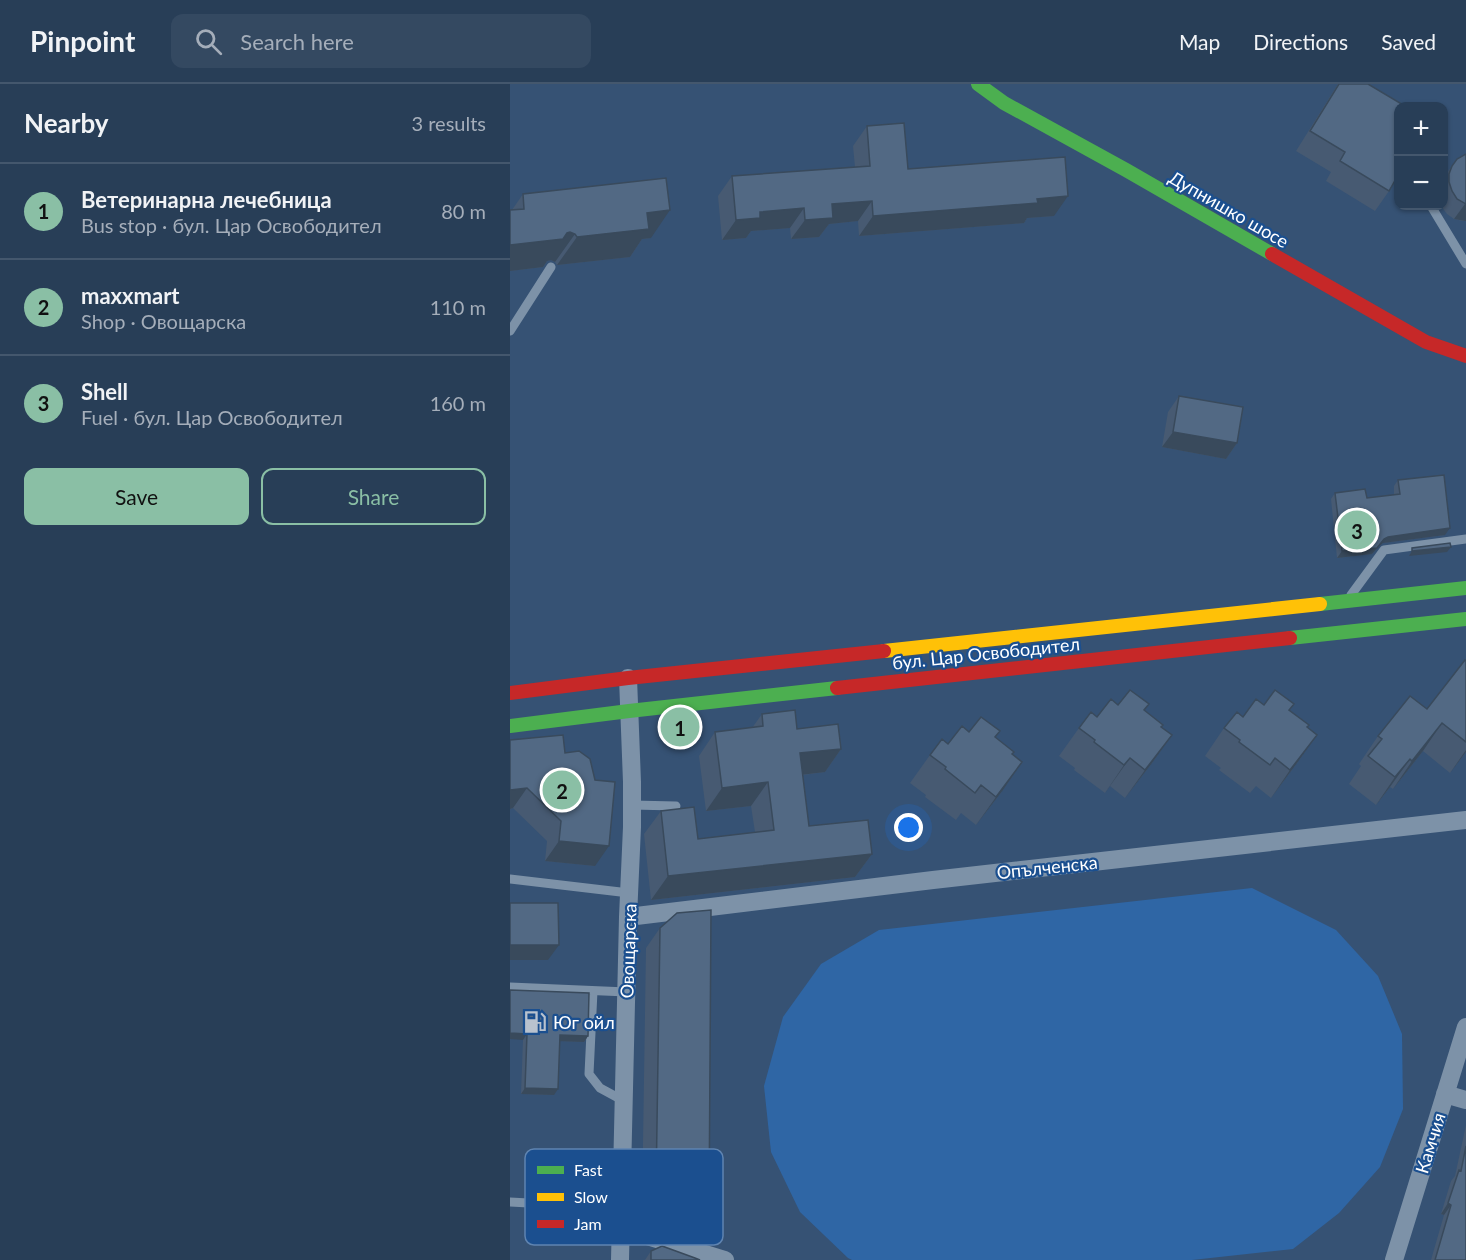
<!DOCTYPE html>
<html lang="en">
<head>
<meta charset="utf-8">
<style>
  :root { --surface:#283e57; --page:#344961; --text:#f1f3f6; --muted:#a5aeba; --line:#44576d; --accent:#8abfa5 }
  body { margin:0; font-family:Lato,sans-serif; background:var(--page); color:var(--text) }
  .controls { position:absolute; right:18px; top:18px; display:grid; overflow:hidden; border-radius:12px; box-shadow:0 2px 4px #0004 }
  .controls button { width:54px; height:54px; display:grid; place-items:center; padding:0; border:0; border-bottom:2px solid var(--line); background:var(--surface); color:var(--text); font:30px sans-serif }
  .you { position:absolute; left:399px; top:744px; width:21px; height:21px; margin:-15px; border:4px solid #fff; border-radius:50%; background:#1a73e8; box-shadow:0 0 0 9px #1a73e833 }
  .badge { display:grid; place-items:center; width:39px; height:39px; border-radius:50%; background:var(--accent); color:#111; font-size:20px; font-weight:700 }
  .pin { position:absolute; translate:-50% -50%; border:3px solid #fff; box-shadow:0 2px 6px #0006 }
  .list { margin:0; padding:0; list-style:none }
  h2 { display:flex; justify-content:space-between; align-items:center; height:78px; margin:0; padding:0 24px; font-size:26px }
  h2 small { font-size:20px; font-weight:400; color:var(--muted) }
  .list li { display:grid; grid-template-columns:39px 1fr auto; gap:18px; align-items:center; box-sizing:border-box; height:96px; padding:0 24px; border-top:2px solid var(--line) }
  .list b { display:block; font-size:22px; white-space:nowrap }
  .list p { margin:0; font-size:20px; white-space:nowrap; color:var(--muted) }
  .list em { font-size:20px; font-style:normal; color:var(--muted) }
  .actions { display:flex; gap:12px; padding:18px 24px }
  .actions a { flex:1; padding:14px 0; border:2px solid var(--accent); border-radius:12px; text-align:center; font-size:21px; color:var(--accent) }
  .actions .main { background:var(--accent); color:#111 }
  .icon { flex:none; width:33px; height:33px; fill:none; stroke:currentColor; stroke-width:2; stroke-linecap:round; stroke-linejoin:round }
  .map { position:relative; flex:none; width:956px; height:1176px; overflow:hidden }
  header { display:flex; align-items:center; gap:36px; box-sizing:border-box; height:84px; padding:0 30px; background:var(--surface); border-bottom:2px solid var(--line) }
  header strong { font-size:28px }
  nav { display:flex; gap:33px; margin-inline-start:auto; font-size:21px }
  .search { width:420px; height:54px; background:var(--page); display:flex; align-items:center; gap:15px; box-sizing:border-box; padding:0 21px; border-radius:12px; color:var(--muted); font-size:22px }
  main { display:flex }
  aside { flex:1; background:var(--surface) }
  .map>svg:first-child { display:block }
</style>
</head>
<body>
<header>
<strong>Pinpoint</strong>
<div class="search"><svg class="icon" aria-label="search" viewBox="0 0 24 24"><circle cx="10" cy="10" r="6"/><path d="M15 15l6 6"/></svg>Search here</div>
<nav><a>Map</a><a>Directions</a><a>Saved</a></nav>
</header>
<main>
<aside>
<h2>Nearby<small>3 results</small></h2>
<ul class="list">
<li><span class="badge">1</span><div><b>Ветеринарна лечебница</b><p>Bus stop · бул. Цар Освободител</p></div><em>80 m</em></li>
<li><span class="badge">2</span><div><b>maxxmart</b><p>Shop · Овощарска</p></div><em>110 m</em></li>
<li><span class="badge">3</span><div><b>Shell</b><p>Fuel · бул. Цар Освободител</p></div><em>160 m</em></li>
</ul>
<div class="actions"><a class="main">Save</a><a>Share</a></div>
</aside>
<div class="map">
<svg width="956" height="1176" viewBox="0 0 956 1176">
  <rect width="100%" height="100%" fill="#365274"/>
  <path fill="#2f66a5" d="M 742,804 L 826,846 L 868,892 L 892,950 L 893,1025 L 870,1083 L 829,1129 L 783,1165 L 682,1176 L 342,1176 L 338,1174 L 290,1128 L 261,1068 L 254,1002 L 273,933 L 311,880 L 369,846 Z"/>
  <g fill="none" stroke-linecap="round" stroke-linejoin="round">
    <path stroke="#7d92a8" stroke-width="9" d="M 921,122 L 956,180
      M 0,247 L 41,183
      M 841,511 L 874,466 L 956,455
      M 122,721 L 166,722
      M 0,795 L 119,809
      M 0,903 L 117,908
      M 83,907 L 79,990 L 90,1004 L 114,1017
      M 0,1118 L 111,1124"/>
    <path stroke="#7d92a8" stroke-width="18" d="M 118,833 L 423,796 L 956,736
      M 935,1010 L 956,1016
      M 111,1144 L 215,1176
      M 110,1176 L 118,833 L 122,743 L 122,698 L 118,594
      M 884,1176 L 956,943"/>
    <path stroke="#4caf50" stroke-width="14" d="M 468,0 L 494,19 L 616,86 L 762,170
      M 810,520 L 956,504
      M 780,554 L 956,535
      M 0,642 L 119,627 L 327,604"/>
    <path stroke="#ffc107" stroke-width="14" d="M 374,567 L 810,520"/>
    <path stroke="#c62828" stroke-width="14" d="M 762,170 L 916,258 L 956,272
      M 327,604 L 780,554
      M 0,609 L 118,594 L 374,567"/>
  </g>
  <path fill="#475a72" d="M 828,0 L 858,0 L 887,71 L 879,107 L 865,127 L 816,97 L 821,88 L 786,67 Z
    M 357,42 L 398,85 L 544,132 L 517,134 L 514,139 L 349,152 L 348,137 L 319,140 L 309,153 L 281,155 L 280,144 L 241,147 L 236,154 L 212,156 L 208,112 L 222,92 L 345,83 L 343,62 Z
    M 956,70 L 956,137 L 953,137 L 944,135 L 937,130 L 931,122 L 933,122 L 933,94 L 942,82 Z
    M 13,110 L 141,154 L 132,155 L 120,173 L 47,181 L 45,178 L 41,176 L 37,177 L 33,183 L 0,187 L 0,126 L 2,126 Z
    M 669,312 L 727,359 L 716,375 L 652,363 L 658,328 Z
    M 888,396 L 935,451 L 873,459 L 869,462 L 862,470 L 827,474 L 821,415 L 825,409 L 857,414 L 884,411 L 884,402 Z
    M 956,577 L 956,668 L 940,689 L 913,667 L 883,705 L 880,703 L 866,721 L 839,700 L 851,682 L 849,680 L 868,652 L 917,625 Z
    M 608,621 L 634,626 L 651,643 L 662,651 L 642,679 L 615,714 L 600,702 L 595,709 L 564,686 L 565,684 L 549,672 L 569,644 Z
    M 754,621 L 780,626 L 797,643 L 807,651 L 787,679 L 761,714 L 746,702 L 740,709 L 709,686 L 711,684 L 695,672 L 714,644 Z
    M 252,630 L 331,665 L 315,688 L 293,691 L 299,742 L 362,770 L 345,793 L 141,816 L 134,750 L 151,727 L 188,755 L 245,748 L 241,722 L 196,727 L 189,672 L 205,648 L 242,644 Z
    M 459,648 L 485,653 L 502,670 L 512,678 L 493,706 L 466,741 L 451,729 L 446,736 L 415,713 L 416,711 L 400,699 L 420,671 Z
    M 0,656 L 55,669 L 85,782 L 35,777 L 37,757 L 3,724 L 0,725 Z
    M 150,844 L 199,1129 L 185,1149 L 147,1140 L 132,1125 L 136,864 Z
    M 0,906 L 78,952 L 74,958 L 50,957 L 44,1011 L 11,1010 L 13,956 Z
    M 956,1041 L 956,1176 L 921,1176 L 934,1131 L 931,1130 L 941,1097 L 945,1092 Z
    M 141,1167 L 190,1176 L 135,1176 Z"/>
  <path fill="#394a5c" d="M 558,112 L 544,132 L 517,134 L 514,139 L 349,152 L 363,132 Z
    M 362,117 L 348,137 L 319,140 L 309,153 L 281,155 L 295,136 L 322,120 Z
    M 955,120 L 956,120 L 956,137 L 944,135 Z
    M 294,124 L 280,144 L 241,147 L 236,154 L 212,156 L 226,136 L 250,128 Z
    M 160,126 L 141,154 L 132,155 L 120,173 L 47,181 L 67,153 L 137,129 Z
    M 60,148 L 65,150 L 45,178 L 41,176 L 37,177 L 33,183 L 0,187 L 0,161 Z
    M 663,348 L 727,359 L 716,375 L 652,363 Z
    M 940,444 L 935,451 L 873,459 L 869,462 L 862,470 L 827,474 L 832,467 L 874,455 L 878,453 Z
    M 941,463 L 937,468 L 899,472 L 902,467 Z
    M 932,639 L 913,667 L 883,705 L 902,677 Z
    M 662,651 L 642,679 L 615,714 L 635,686 Z
    M 807,651 L 787,679 L 761,714 L 780,686 Z
    M 331,665 L 315,688 L 273,693 L 290,669 Z
    M 956,666 L 956,668 L 940,689 Z
    M 620,674 L 595,709 L 614,681 Z
    M 900,675 L 880,703 L 866,721 L 885,693 Z
    M 512,678 L 493,706 L 466,741 L 486,713 Z
    M 258,698 L 241,722 L 196,727 L 212,704 Z
    M 17,704 L 3,724 L 0,725 L 0,706 Z
    M 49,757 L 99,762 L 85,782 L 35,777 Z
    M 362,770 L 345,793 L 141,816 L 158,792 Z
    M 0,861 L 49,861 L 38,876 L 0,876 Z
    M 0,949 L 17,950 L 13,956 L 0,955 Z
    M 50,951 L 78,952 L 74,958 L 46,957 Z
    M 15,1004 L 48,1005 L 44,1011 L 11,1010 Z
    M 938,1119 L 941,1121 L 934,1131 L 931,1130 Z
    M 161,1120 L 199,1129 L 185,1149 L 147,1140 Z"/>
  <path fill="#526984" stroke="#394a5c" stroke-width="1.5" d="M 829,0 L 858,0 L 895,22 L 888,22 L 888,69 L 887,71 L 888,72 L 888,91 L 879,107 L 830,77 L 835,68 L 800,47 Z
    M 394,39 L 398,85 L 555,73 L 558,112 L 527,115 L 528,119 L 363,132 L 362,117 L 322,120 L 323,134 L 295,136 L 294,124 L 250,128 L 250,134 L 226,136 L 222,92 L 360,82 L 357,42 Z
    M 956,70 L 956,120 L 947,115 L 942,107 L 939,98 L 939,90 L 942,82 L 947,75 Z
    M 156,94 L 160,126 L 137,129 L 139,145 L 67,153 L 65,150 L 60,148 L 57,149 L 53,155 L 0,161 L 0,126 L 14,125 L 13,110 Z
    M 669,312 L 733,323 L 727,359 L 663,348 Z
    M 934,391 L 940,444 L 878,453 L 874,455 L 867,464 L 832,467 L 825,409 L 855,405 L 857,414 L 890,410 L 888,396 Z
    M 940,459 L 941,463 L 902,467 L 902,464 Z
    M 955,576 L 956,577 L 956,658 L 932,639 L 902,677 L 900,675 L 885,693 L 858,672 L 872,655 L 868,652 L 900,612 L 917,625 Z
    M 620,606 L 639,620 L 634,626 L 653,641 L 651,643 L 662,651 L 635,686 L 620,674 L 614,681 L 584,658 L 585,656 L 569,644 L 581,628 L 587,633 L 601,615 L 608,621 Z
    M 765,606 L 784,620 L 779,626 L 799,641 L 797,643 L 807,651 L 780,686 L 765,674 L 760,681 L 729,658 L 730,656 L 714,644 L 727,628 L 733,633 L 746,615 L 754,621 Z
    M 285,626 L 287,645 L 328,640 L 331,665 L 290,669 L 299,742 L 358,736 L 362,770 L 158,792 L 151,727 L 184,723 L 188,755 L 264,746 L 258,698 L 212,704 L 205,648 L 253,642 L 252,630 Z
    M 471,633 L 490,647 L 485,653 L 504,668 L 502,670 L 512,678 L 486,713 L 471,701 L 465,709 L 435,685 L 436,683 L 420,671 L 432,655 L 438,660 L 452,642 L 459,648 Z
    M 53,651 L 55,669 L 69,667 L 80,675 L 85,696 L 105,698 L 99,762 L 49,757 L 51,737 L 17,704 L 0,706 L 0,656 Z
    M 0,819 L 48,819 L 49,861 L 0,861 Z
    M 201,826 L 199,1129 L 161,1120 L 146,1105 L 150,844 L 167,829 Z
    M 0,906 L 79,909 L 78,952 L 50,951 L 48,1005 L 15,1004 L 17,950 L 0,949 Z
    M 956,1062 L 956,1176 L 925,1176 L 941,1121 L 938,1119 L 949,1086 L 951,1087 Z
    M 152,1162 L 185,1174 L 190,1176 L 141,1176 L 141,1167 Z"/>
  <defs>
    <g id="fuel-bare" transform="scale(1.8)"><path d="M-5.5-6h7V0h2V4h1.3V-2.5L3-4.5l.8-.8L6-3V5H2.5V1h-1V6h-7ZM-4.2-4.7v3.2H.2V-4.7Z" fill="#b9c2ce" stroke="#1b4f8f" stroke-width="2.5" paint-order="stroke"/></g>
  </defs>
  <g fill-rule="evenodd">
    <use href="#fuel-bare" x="25" y="938"/>
  </g>
  <g text-anchor="middle" dominant-baseline="central" stroke-width="4.5" stroke-linejoin="round" paint-order="stroke">
    <g font-size="18" fill="#fff" stroke="#1b4f8f">
      <text transform="translate(719 125) rotate(30)">Дупнишко шосе</text>
      <text transform="translate(476 569) rotate(-6)">бул. Цар Освободител</text>
      <text transform="translate(537 783) rotate(-6)">Опълченска</text>
      <text transform="translate(118 867) rotate(-88)">Овощарска</text>
      <text transform="translate(920 1059) rotate(-73)">Камчия</text>
    </g>
    <g font-size="18" fill="#fff" stroke="#1b4f8f" text-anchor="start">
      <text x="43" y="938">Юг ойл</text>
    </g>
  </g>
  <rect x="15" y="1065" width="198" height="96" rx="9" fill="#1b4f8f" stroke="#5f84b1" stroke-width="1.5"/>
  <rect x="27" y="1082" width="27" height="8" fill="#4caf50"/>
  <rect x="27" y="1109" width="27" height="8" fill="#ffc107"/>
  <rect x="27" y="1136" width="27" height="8" fill="#c62828"/>
  <g font-size="16" fill="#fff">
    <text x="64" y="1092">Fast</text>
    <text x="64" y="1119">Slow</text>
    <text x="64" y="1146">Jam</text>
  </g>
</svg>
<div class="controls">
<button>+</button>
<button>−</button>
</div>
<div class="you"></div>
<div class="pin badge" style="left:170px;top:643px">1</div>
<div class="pin badge" style="left:52px;top:706px">2</div>
<div class="pin badge" style="left:847px;top:446px">3</div>
</div>
</main>
</body>
</html>
